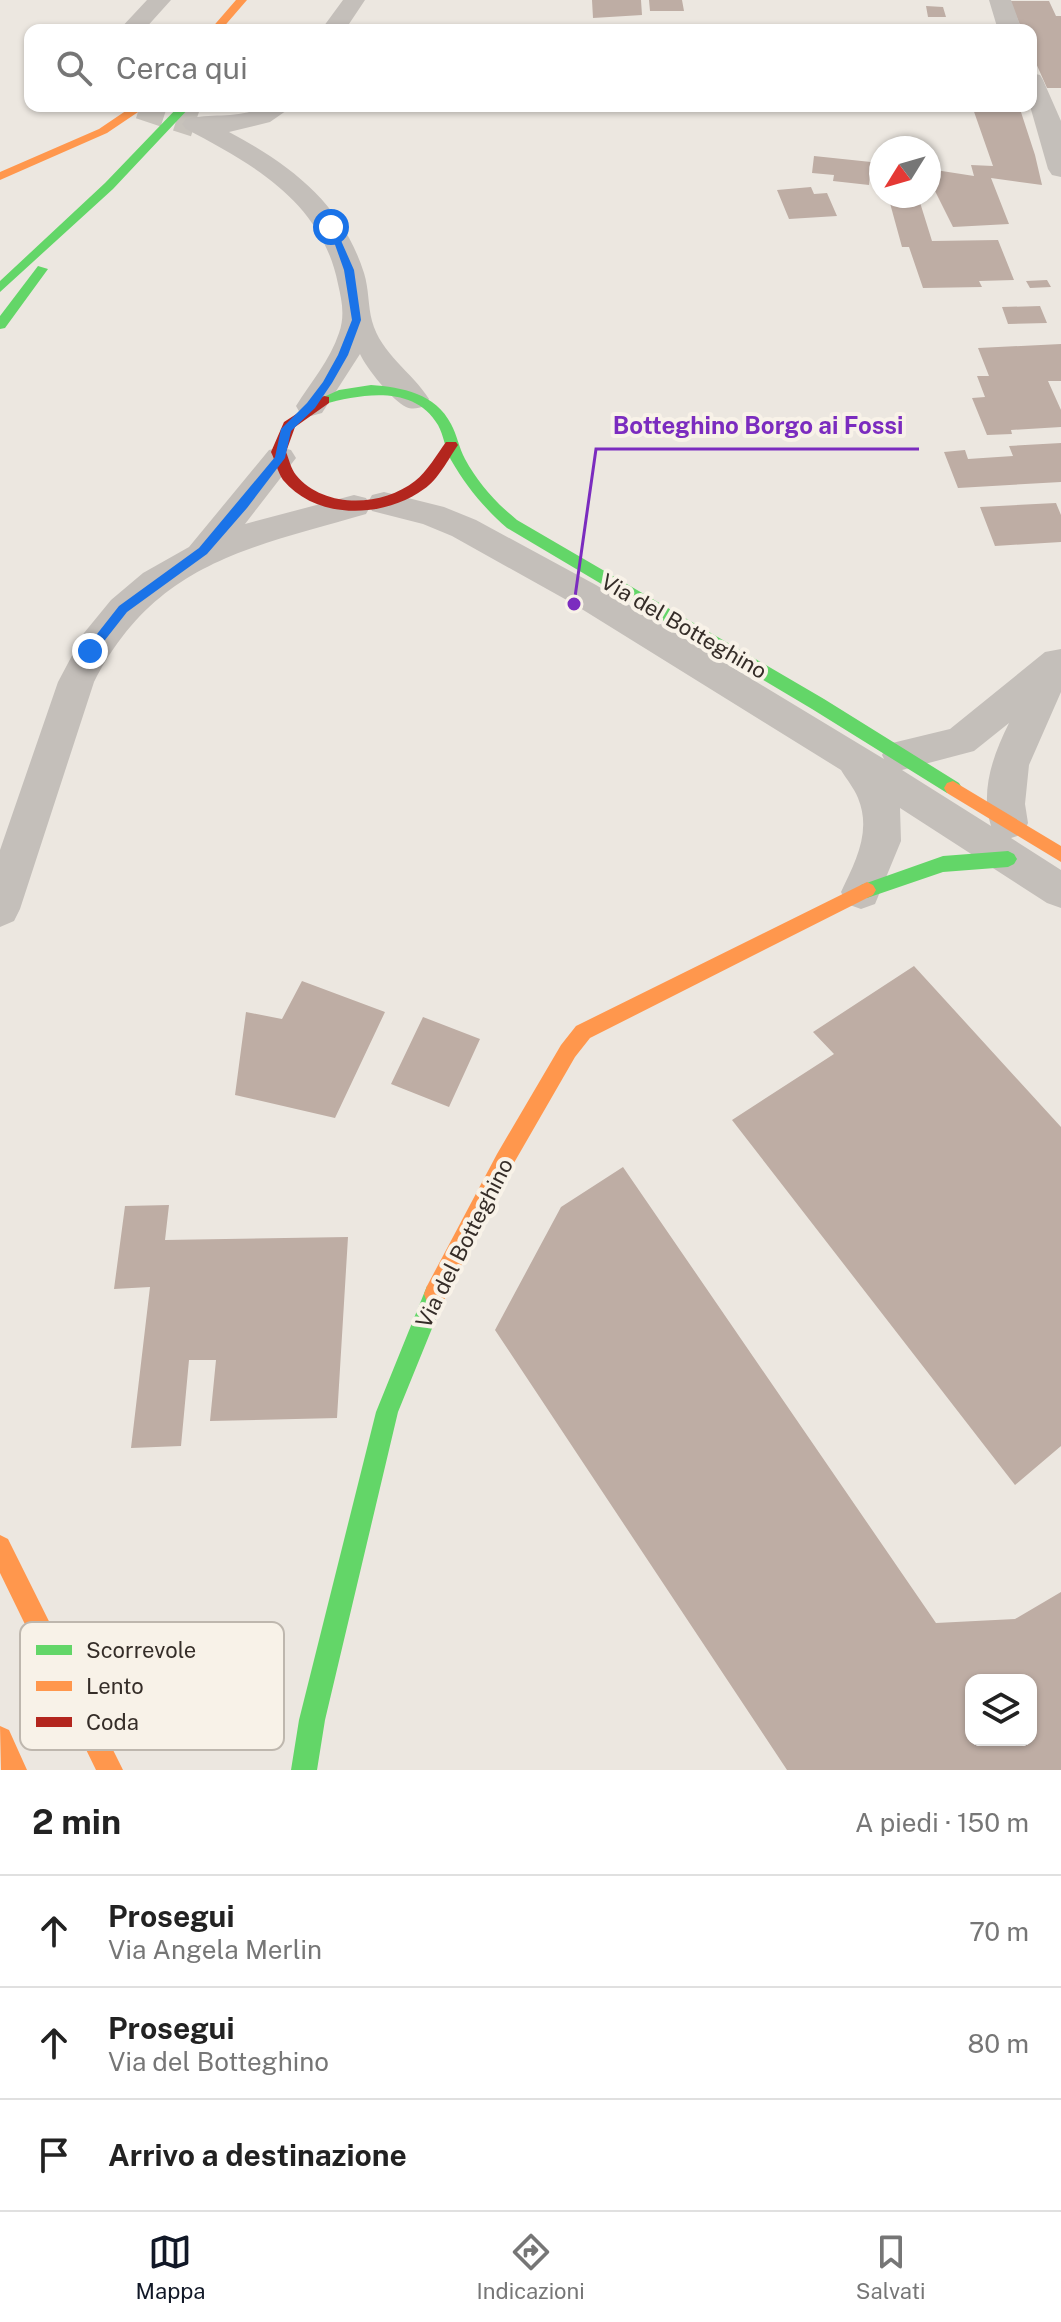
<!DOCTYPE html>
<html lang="it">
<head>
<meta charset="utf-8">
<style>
  :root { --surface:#fff; --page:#f2f2f2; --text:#222; --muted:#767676; --line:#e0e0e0; --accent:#111827 }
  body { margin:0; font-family:"Public Sans",sans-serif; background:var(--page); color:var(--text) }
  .controls { position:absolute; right:24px; bottom:24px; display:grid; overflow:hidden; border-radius:16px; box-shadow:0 2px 6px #0004 }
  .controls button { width:72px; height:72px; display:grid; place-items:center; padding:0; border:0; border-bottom:2px solid var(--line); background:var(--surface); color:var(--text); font:40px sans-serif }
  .compass { position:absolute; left:869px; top:136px; width:72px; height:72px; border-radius:50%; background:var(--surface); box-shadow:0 2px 6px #0004; rotate:233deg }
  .stop { position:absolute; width:24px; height:24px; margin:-18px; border:6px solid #1a73e8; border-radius:50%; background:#fff }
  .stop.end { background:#1a73e8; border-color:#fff; box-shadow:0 2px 8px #0008 }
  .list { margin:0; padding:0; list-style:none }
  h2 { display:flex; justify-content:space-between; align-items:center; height:104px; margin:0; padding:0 32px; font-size:34px }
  h2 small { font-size:26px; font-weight:400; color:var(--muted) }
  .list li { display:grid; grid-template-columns:52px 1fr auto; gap:24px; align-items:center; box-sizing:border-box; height:112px; padding:0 32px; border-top:2px solid var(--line) }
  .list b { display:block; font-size:30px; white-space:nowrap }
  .list p { margin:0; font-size:26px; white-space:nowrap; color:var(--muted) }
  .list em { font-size:26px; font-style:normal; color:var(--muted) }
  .icon { flex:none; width:44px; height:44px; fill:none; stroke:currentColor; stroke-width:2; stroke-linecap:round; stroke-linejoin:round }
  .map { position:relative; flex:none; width:1061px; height:1770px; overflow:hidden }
  .search { position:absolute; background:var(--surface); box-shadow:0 2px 6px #0004; left:24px; right:24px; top:24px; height:88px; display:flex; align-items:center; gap:20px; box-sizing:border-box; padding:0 28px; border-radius:16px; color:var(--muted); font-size:30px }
  .sheet { height:440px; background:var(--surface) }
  nav { display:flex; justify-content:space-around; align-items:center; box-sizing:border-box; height:112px; border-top:2px solid var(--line); background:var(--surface); font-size:22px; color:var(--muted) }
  nav a { display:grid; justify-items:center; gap:4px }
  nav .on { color:var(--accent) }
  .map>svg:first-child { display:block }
</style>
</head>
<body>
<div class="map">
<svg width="1061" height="1770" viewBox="0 0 1061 1770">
  <rect width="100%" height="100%" fill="#ece7e0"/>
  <path fill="#beada4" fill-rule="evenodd" d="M 592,0 L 641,0 L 642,15 L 593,18 Z
    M 649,0 L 682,0 L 684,11 L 650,11 Z
    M 1010,1 L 1049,1 L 1056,16 L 1061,16 L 1061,88 L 1047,88 L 1031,52 L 1031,30 L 1022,30 Z
    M 926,6 L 943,7 L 946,17 L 928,17 Z
    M 972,106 L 1019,106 L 1035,155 L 1042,185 L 991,178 L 1009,224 L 953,227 L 929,179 L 929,169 L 974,176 L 971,165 L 993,166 Z
    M 814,156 L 871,162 L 869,185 L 833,181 L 834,175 L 812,173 Z
    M 811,187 L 814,194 L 827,193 L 837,216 L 789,219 L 777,190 Z
    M 888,196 L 918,196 L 932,241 L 998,240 L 1014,280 L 979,281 L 982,287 L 923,288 L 909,247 L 902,247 Z
    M 1047,280 L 1051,287 L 1030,288 L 1026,281 Z
    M 1040,306 L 1047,323 L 1008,324 L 1002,307 Z
    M 1061,344 L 1061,381 L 1048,381 L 1061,410 L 1061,427 L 1011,430 L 1012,434 L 987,435 L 972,398 L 985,397 L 977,376 L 989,376 L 978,348 Z
    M 1061,443 L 1061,482 L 958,488 L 944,452 L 965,450 L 968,459 L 1013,456 L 1009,446 Z
    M 1056,503 L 1061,515 L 1061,542 L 995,546 L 980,507 Z
    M 914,966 L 1061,1127 L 1061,1446 L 1015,1485 L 732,1120 L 834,1054 L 813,1032 Z
    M 302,981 L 385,1012 L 335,1118 L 235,1095 L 246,1012 L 282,1019 Z
    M 423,1017 L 480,1039 L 449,1107 L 391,1084 Z
    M 623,1167 L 936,1623 L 1015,1619 L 1061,1592 L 1061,1770 L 787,1770 L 495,1330 L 561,1207 ZM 971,1680 L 1031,1680 L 1031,1740 L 971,1740 Z
    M 169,1205 L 165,1240 L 348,1237 L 337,1418 L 210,1421 L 216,1360 L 189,1360 L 181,1446 L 131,1448 L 150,1287 L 114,1289 L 125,1206 Z"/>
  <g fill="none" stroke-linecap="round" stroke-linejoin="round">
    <path stroke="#c7c2bb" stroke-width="26" stroke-dasharray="26 13" stroke-linecap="butt" d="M 140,106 L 195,124"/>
    <path fill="#c4bfba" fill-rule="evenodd" d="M 147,0 L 171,0 L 144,30 L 119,30 Z
      M 343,0 L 365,0 L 345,30 L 321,30 Z
      M 989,0 L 1011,0 L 1022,30 L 998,30 Z
      M 1031,73 L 1040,75 L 1043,80 L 1061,121 L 1061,177 L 1052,175 L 1048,169 L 1030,106 Z
      M 264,106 L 293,106 L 270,122 L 229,132 C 291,165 342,204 364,273 C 369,289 368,306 372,321 C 381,354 412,372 429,399 L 425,406 C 418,408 413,410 406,407 C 393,401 366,368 360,354 L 322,413 L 311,416 L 300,413 L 296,406 C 311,382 330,360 339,333 C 345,316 342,301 338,284 C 322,203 255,165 186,129 L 182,124 L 186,119 C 213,112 238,120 264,106 Z
      M 280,447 L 291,450 L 296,458 L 245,524 L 354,495 L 366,498 L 368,502 L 372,495 L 384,492 L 444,507 L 476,520 L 596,585 L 884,759 L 882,755 L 888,744 L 950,729 L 1045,652 L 1061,649 L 1061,692 L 1029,765 L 1025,804 L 1028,823 L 1023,834 L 1011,838 L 1061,870 L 1061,908 L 1047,903 L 900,808 L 901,841 L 875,904 L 861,909 L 847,904 L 841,892 C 855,862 872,832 858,798 C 854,788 847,780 841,770 L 572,603 L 452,536 L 423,524 L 372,511 L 370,507 L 366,514 C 248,548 155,563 94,682 L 20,909 L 14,921 L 0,927 L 0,850 L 58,682 L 84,633 L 111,600 L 143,573 L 189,547 L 269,450 ZM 1009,723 C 993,755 980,791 991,826 L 902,770 L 974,751 Z"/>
    <path fill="#63d668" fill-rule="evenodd" d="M 179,106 L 191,106 L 113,189 L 0,292 L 0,281 L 105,183 Z
      M 38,266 L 48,269 L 5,328 L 0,329 L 0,316 Z
      M 371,385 C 402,387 436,394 451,424 C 457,435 459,448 465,459 C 478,483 496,503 517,520 L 824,699 L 959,783 L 962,788 L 959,793 L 947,793 L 812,709 L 507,528 C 484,508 466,486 451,460 C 445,449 444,436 438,425 C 414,384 361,394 324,404 L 317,400 L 339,390 Z
      M 1008,851 L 1014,854 L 1017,859 L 1014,864 L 1008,867 L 943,872 L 867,898 L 861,895 L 858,890 L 861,885 L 943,856 Z
      M 435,1283 L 443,1286 L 446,1294 L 398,1412 L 325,1720 L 317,1770 L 291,1770 L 299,1720 L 376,1412 L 427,1286 Z"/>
    <path fill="#ff974d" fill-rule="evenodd" d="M 236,0 L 247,0 L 221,30 L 210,30 Z
      M 133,106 L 147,106 L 107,133 L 0,180 L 0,172 L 99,129 Z
      M 953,781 L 1061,846 L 1061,862 L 947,793 L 944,788 L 947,783 Z
      M 867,882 L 873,885 L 876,890 L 873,895 L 590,1038 L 575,1057 L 511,1168 L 443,1302 L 435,1305 L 427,1302 L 424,1294 L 427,1286 L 497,1154 L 561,1045 L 576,1026 Z
      M 0,1535 L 8,1539 L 123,1770 L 96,1770 L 0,1573 Z
      M 0,1726 L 9,1730 L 27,1770 L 1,1770 Z"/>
    <path fill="#b3261e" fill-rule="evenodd" d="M 324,396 L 329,397 L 329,403 L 295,427 L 286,452 C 289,459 291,469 296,475 C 324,509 382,507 415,481 C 427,472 437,454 446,442 L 456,442 L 458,445 C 449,458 438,480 424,489 C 385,518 317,521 283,480 C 278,473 275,460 271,452 L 284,422 Z"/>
  </g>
  <path fill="#1a73e8" d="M 328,225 L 335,227 L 354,270 L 361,320 L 348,355 L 332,383 L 315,408 L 291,431 L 285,458 L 247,508 L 207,554 L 127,612 L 94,654 L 86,654 L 86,648 L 119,606 L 199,548 L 275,457 L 281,429 L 307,403 L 323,382 L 338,355 L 352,320 L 344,270 Z"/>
  <g text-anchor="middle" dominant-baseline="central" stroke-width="8" stroke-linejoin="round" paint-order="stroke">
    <g font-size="22" fill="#352d28" stroke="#f8f2e8">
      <text transform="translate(684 626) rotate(30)">Via del Botteghino</text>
      <text transform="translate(464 1243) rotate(-63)">Via del Botteghino</text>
    </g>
  </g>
  <rect x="20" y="1622" width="264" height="128" rx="12" fill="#f8f2e8" stroke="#beb7ae" stroke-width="2"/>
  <rect x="36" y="1645" width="36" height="10" fill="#63d668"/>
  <rect x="36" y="1681" width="36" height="10" fill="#ff974d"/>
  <rect x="36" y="1717" width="36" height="10" fill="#b3261e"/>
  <g font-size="22" fill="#352d28">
    <text x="86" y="1658">Scorrevole</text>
    <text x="86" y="1694">Lento</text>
    <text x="86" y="1730">Coda</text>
  </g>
  <path fill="none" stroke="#7b2cbf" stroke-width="3" d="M574 604L596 449H919"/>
  <circle fill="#7b2cbf" stroke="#f8f2e8" stroke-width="3" cx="574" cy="604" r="8"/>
  <g font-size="24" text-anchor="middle" font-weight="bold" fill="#7b2cbf" stroke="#f8f2e8" stroke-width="8" stroke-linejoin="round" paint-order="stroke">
    <text x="758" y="434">Botteghino Borgo ai Fossi</text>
  </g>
</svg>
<div class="controls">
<button><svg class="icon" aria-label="layers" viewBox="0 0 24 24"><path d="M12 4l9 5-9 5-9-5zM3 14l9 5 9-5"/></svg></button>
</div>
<svg class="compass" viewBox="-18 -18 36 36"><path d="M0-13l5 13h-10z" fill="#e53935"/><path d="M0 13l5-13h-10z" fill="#767676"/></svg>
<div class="stop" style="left:331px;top:227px"></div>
<div class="stop end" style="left:90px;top:651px"></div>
<div class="search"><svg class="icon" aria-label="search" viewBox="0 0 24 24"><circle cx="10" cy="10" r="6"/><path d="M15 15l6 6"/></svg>Cerca qui</div>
</div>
<section class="sheet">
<h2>2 min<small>A piedi · 150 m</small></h2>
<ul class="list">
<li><svg class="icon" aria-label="ahead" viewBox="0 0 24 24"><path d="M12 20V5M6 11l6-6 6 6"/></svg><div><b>Prosegui</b><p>Via Angela Merlin</p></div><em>70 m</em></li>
<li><svg class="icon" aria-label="ahead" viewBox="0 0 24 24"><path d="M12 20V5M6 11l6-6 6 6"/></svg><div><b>Prosegui</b><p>Via del Botteghino</p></div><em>80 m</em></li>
<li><svg class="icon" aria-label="arrive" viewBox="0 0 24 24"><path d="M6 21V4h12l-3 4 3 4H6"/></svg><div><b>Arrivo a destinazione</b></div></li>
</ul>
</section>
<nav>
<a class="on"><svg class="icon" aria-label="map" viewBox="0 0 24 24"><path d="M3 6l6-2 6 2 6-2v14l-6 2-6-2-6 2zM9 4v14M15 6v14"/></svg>Mappa</a>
<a><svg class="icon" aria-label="directions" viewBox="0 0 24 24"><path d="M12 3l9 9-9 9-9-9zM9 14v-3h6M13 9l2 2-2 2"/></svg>Indicazioni</a>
<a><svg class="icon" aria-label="saved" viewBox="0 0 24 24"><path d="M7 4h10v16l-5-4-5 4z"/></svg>Salvati</a>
</nav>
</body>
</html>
